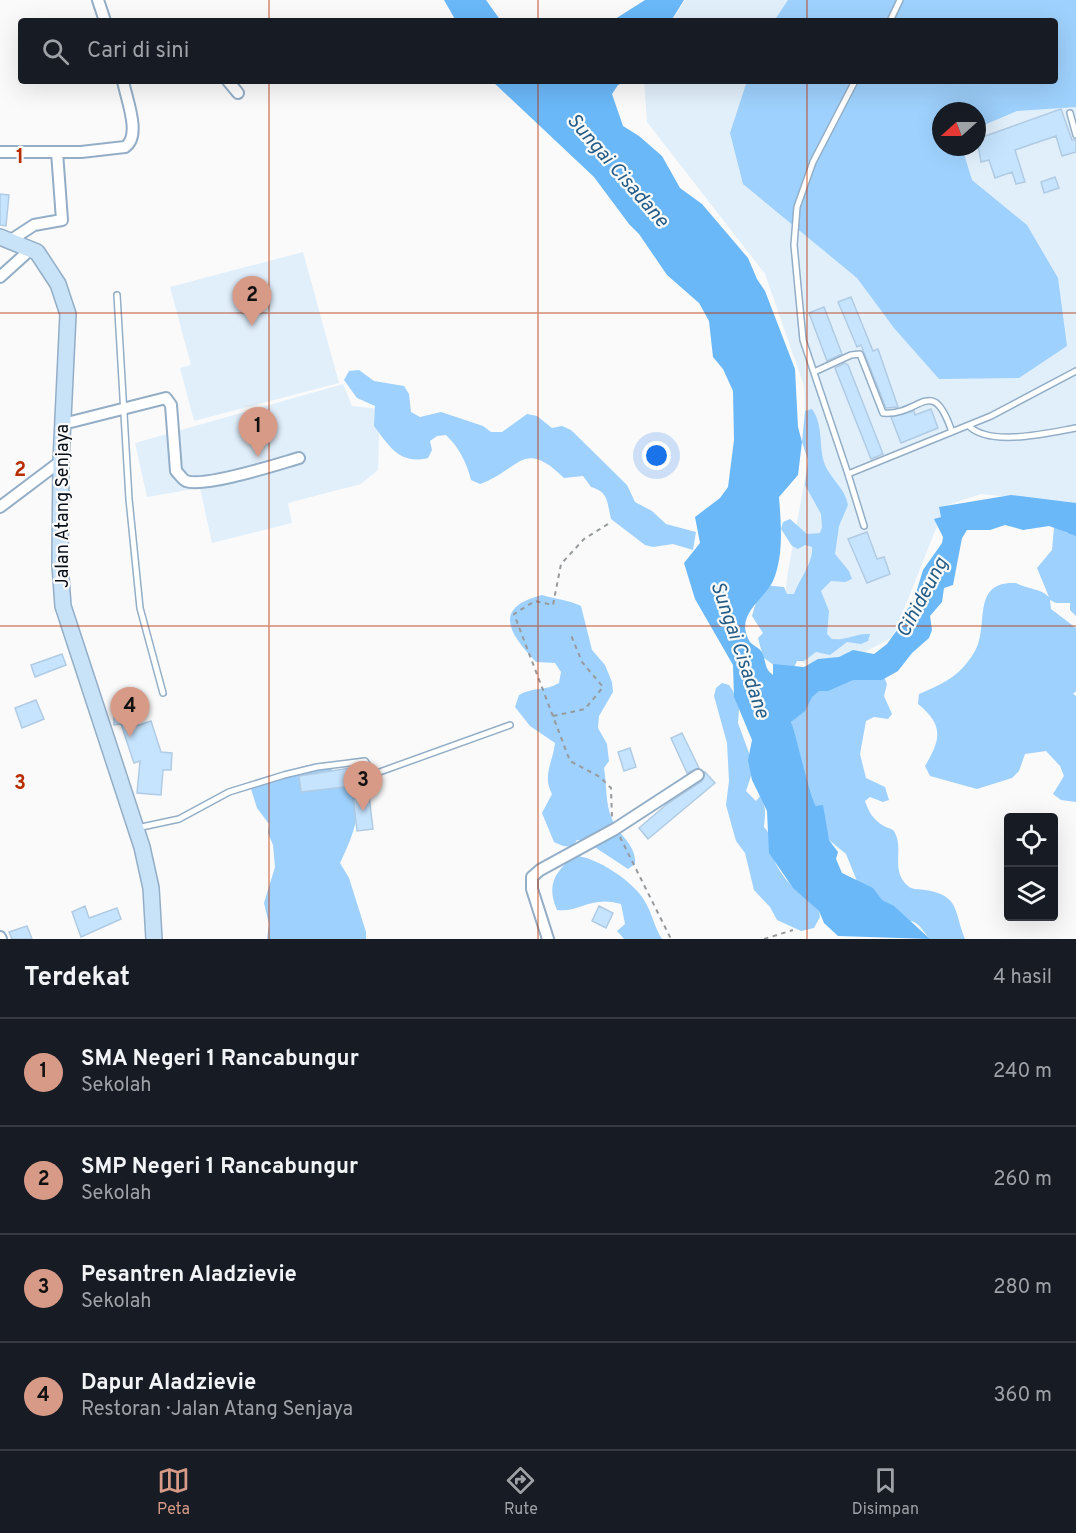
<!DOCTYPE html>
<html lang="id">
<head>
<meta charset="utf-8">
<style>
  :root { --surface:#171b24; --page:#242831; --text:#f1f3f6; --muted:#9ea1a6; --line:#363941; --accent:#d79a87 }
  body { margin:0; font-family:Overpass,sans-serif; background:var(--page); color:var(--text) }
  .controls { position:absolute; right:18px; bottom:18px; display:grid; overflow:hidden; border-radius:6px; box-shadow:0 6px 24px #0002 }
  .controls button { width:54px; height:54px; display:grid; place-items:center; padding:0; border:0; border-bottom:2px solid var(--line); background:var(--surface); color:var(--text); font:30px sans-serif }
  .compass { position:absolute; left:932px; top:102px; width:54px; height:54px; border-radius:50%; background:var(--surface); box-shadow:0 6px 24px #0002; rotate:249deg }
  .you { position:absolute; left:657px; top:456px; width:21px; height:21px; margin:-15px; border:4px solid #fff; border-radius:50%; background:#1a73e8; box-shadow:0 0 0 9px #1a73e833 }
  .badge { display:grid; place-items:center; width:39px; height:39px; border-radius:50%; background:var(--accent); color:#111; font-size:20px; font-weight:700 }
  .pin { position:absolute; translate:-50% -50px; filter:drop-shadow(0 2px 3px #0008) }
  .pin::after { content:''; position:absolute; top:32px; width:21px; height:18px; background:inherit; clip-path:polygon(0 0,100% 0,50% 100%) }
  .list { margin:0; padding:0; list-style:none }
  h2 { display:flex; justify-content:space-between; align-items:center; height:78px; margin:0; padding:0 24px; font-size:26px }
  h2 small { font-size:20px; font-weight:400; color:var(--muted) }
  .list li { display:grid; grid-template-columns:39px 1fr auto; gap:18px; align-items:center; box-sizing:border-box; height:108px; padding:0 24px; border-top:2px solid var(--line) }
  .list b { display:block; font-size:22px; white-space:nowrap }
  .list p { margin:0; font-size:20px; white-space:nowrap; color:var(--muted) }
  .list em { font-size:20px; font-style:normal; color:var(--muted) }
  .icon { flex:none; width:33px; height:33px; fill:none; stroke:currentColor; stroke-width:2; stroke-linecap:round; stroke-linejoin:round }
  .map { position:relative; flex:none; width:1076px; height:939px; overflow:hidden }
  .search { position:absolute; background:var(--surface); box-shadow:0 6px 24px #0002; left:18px; right:18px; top:18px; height:66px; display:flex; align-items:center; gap:15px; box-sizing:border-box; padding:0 21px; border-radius:6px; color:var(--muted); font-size:22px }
  .sheet { height:510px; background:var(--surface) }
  nav { display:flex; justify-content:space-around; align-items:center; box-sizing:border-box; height:84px; border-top:2px solid var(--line); background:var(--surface); font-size:16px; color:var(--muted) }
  nav a { display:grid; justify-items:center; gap:3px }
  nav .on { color:var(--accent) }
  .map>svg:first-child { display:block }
</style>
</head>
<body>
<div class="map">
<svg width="1076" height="939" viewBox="0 0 1076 939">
  <rect width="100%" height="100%" fill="#fafafa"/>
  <path fill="#e1effb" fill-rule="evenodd" d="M 685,0 L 1076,0 L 1076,517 L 1051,501 L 981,494 L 945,506 L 893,637 L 852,659 L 806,665 L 782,646 L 787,577 L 807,468 L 804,386 L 765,274 L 647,122 L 644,81 L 1055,81 L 1055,21 L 672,21 ZM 941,111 L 977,111 L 977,147 L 941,147 Z
    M 303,252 L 339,383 L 194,421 L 180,368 L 191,365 L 170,287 Z
    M 343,384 L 352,406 L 380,409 L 378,470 L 361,484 L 288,503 L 292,523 L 212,543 L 200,488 L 147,497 L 135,443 Z"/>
  <path fill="#9ed1fd" d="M 788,0 L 1076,0 L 1076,107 L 1017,111 L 977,128 L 977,111 L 941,111 L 941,147 L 966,147 L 964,154 L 972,180 L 1027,225 L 1058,278 L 1067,346 L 1019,378 L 939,379 L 894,328 L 857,278 L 743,184 L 730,133 L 747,81 L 1055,81 L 1055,21 L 774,21 Z
    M 359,370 L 374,381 L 404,386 L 409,394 L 411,412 L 420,417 L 441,412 L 483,426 L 491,432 L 502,432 L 527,414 L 537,416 L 552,428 L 562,426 L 571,430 L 627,485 L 635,502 L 652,511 L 666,524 L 696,532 L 693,550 L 673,544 L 653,547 L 645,545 L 611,519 C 607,503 609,492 591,487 L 583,476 L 564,478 C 523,438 521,469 480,484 L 471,480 C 467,463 458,446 446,435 L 437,436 L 430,441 L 432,450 L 428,458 C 400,465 389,446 374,426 L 375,406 L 357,398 L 344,380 L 349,371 Z
    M 812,409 C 825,427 817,451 827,469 C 834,482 845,489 848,505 L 839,526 L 835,554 L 849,571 L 852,579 L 845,582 L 831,581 L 821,591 L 829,611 L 827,634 L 832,639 C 845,641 856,633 870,634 L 868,641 L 861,644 L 847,642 L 830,655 L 816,652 L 804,661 L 797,661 L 794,668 L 780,670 L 763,657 L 758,638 L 763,633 L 752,616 L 757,599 L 755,593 L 763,585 L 784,587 L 787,594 L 794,594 C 799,580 814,561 812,547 L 805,545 L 798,549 L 792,546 L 781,529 L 783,522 L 790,519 L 807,534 L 820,533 L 822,527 L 821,514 L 805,485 L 808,460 L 802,442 L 805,411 Z
    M 1054,527 L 1067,533 L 1076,533 L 1076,616 L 1070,610 L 1070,603 L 1056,603 L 1050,600 L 1051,609 L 1076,628 L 1076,691 L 1073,694 L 1076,696 L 1076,802 L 1061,800 L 1053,794 L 1064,776 L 1060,766 L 1046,751 L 1025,754 L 1019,771 L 1012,778 L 977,789 L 930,776 L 925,766 C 941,739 944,725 918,704 L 919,694 C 945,683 962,675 976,649 C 989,623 971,581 1016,583 C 1027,589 1040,588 1049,597 L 1037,568 L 1052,550 Z
    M 542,595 C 555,599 569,600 581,606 L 592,650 L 605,665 L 612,682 L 613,692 L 599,716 L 598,728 L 607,744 L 609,761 L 604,768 C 607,786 605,803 612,819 C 618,835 637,845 635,864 L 628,869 L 587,842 L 577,840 L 572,847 L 563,846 L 554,842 L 542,813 L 552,794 C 542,775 553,762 555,743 L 530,726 L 515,707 L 519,695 C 532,687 546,691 559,683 L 561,672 L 555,663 L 536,662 C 509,633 492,608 542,595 Z
    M 884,677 L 887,684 L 884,696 L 892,714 L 888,719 L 874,717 L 866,721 L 860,754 L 866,778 L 885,787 L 889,800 L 883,802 L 870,797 L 865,801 C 869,812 873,820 884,826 C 889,829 893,828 895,833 C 904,850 890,871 908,886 C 912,890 920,889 925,890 C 960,895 954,912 965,939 L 930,939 C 920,928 919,919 902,921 L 859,886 L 846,854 L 829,840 L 816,806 L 812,801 L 790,733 L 792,717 L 808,693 L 849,679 Z
    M 722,683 L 729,685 L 733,691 L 739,709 L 738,723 L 749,753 L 752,773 L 746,791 L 756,801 L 760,796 C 767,808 765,814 764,827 C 779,844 769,851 777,866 C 787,885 804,896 819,911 L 820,917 L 814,928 L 801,931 L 777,920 L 770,907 L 754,890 L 745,853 L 736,841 L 726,805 L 729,781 L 727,743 L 714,696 L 716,688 Z
    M 308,765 L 329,767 L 358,790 C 360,818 352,838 340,863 L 349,878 L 366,932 L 366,939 L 267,939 L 269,924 L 264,903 L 275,867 L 273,845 L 268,833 L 269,824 L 257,808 L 251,789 L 268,777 Z
    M 574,856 C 594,855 634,882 644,900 C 652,912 654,927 662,939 L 624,939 L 617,931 L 625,924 L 621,904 C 590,895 580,913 557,910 C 546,885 555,872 574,856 Z"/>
  <path fill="#6ab8f8" d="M 444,0 L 486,0 L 501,21 L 456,21 Z
    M 645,0 L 684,0 L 671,21 L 612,21 Z
    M 492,81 L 627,81 L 618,85 L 612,94 L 623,126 L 639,136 L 662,156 L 680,188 L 702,204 L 748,258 L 757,279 L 765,291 L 795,369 L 798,427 L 802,442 L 798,475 L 779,497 C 781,523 784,556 773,581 C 765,599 733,615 750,642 C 752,645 758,647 761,651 C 767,660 763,668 773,675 L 773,664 L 804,667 L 818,659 L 839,657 L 853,650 L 874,654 L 887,644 L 900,626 L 906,611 L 913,603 L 923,570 L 942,543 L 943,537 L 934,519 L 941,517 L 939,507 L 1011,495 L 1076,503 L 1076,536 L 1049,526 L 1023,530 L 1005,525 L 990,530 L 967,530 L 962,538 L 953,585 L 944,588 L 942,602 L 930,616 L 932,630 L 929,638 L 912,653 L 898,671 L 882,680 L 853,680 L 828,691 L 819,691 L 812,697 L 805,711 L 791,722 C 797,737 810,799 816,806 L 823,805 L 829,840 L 838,852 L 836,859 L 842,873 L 873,888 L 882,900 L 894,906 L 930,939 L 838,936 L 824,923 L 819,911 L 793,888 L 769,853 L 767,811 L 752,780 L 748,760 L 752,740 L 734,697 L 733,665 L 695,599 L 684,563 L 700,543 L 695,517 L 720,498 L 728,487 L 734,440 L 733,391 L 723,369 L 713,357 L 709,321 L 699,303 L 667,275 L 639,234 L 629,224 L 594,177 Z"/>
  <path fill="#c6e4fe" stroke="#b0cbe3" stroke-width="1.5" d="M 1061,109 L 1072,140 L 1076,140 L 1076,152 L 1062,156 L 1056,136 L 1015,150 L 1025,182 L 1016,184 L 1012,172 L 995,178 L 989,160 L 981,162 L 977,139 Z
    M 1055,177 L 1059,188 L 1044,193 L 1041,182 Z
    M 0,194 L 9,195 L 6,226 L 0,225 Z
    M 851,297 L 873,351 L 878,349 L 898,407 L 886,408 L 861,345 L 857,347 L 838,302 Z
    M 824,307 L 842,354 L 827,361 L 809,313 Z
    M 845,363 L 848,365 L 883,454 L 871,459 L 835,368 Z
    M 931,409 L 938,428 L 901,443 L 891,417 L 914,411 L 915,415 Z
    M 867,532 L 877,559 L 884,557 L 890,574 L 867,583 L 848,539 Z
    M 62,654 L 66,665 L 35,677 L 31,665 Z
    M 36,700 L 44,719 L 22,728 L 15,708 Z
    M 114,705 L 137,705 L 137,726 L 151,721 L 161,752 L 172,753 L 171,770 L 163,770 L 161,795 L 137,793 L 140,761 L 134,763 L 121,724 L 114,725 Z
    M 682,733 L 699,768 L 687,773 L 671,738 Z
    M 630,748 L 636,767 L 624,771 L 618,752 Z
    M 363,766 L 366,771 L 373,829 L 357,831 L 352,786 L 301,792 L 299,776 Z
    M 705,772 L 715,783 L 648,839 L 639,828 L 667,804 L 702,781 Z
    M 85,906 L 89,918 L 117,908 L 121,919 L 81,937 L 72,912 Z
    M 599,906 L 613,913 L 606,928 L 592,921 Z
    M 27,926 L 32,939 L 12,939 L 9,932 Z"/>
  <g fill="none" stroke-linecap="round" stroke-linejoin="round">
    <g stroke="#93aec6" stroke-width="8">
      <path id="lane" d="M 890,21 L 900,0
        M 855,81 L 813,162 L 797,207 L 794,245 L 803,340 L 848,474 L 991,416 L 1076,371
        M 1070,113 L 1076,135
        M 117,295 L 129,499 L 140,608 L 163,693
        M 814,372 L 851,355 L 860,354 L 883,413 C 921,416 932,373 952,432
        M 969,426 C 990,447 1048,433 1076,428
        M 848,474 L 864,526
        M 137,828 L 179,819 L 229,792 L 284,775 L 317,767 L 365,761 L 374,774 L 510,725"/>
    </g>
    <g stroke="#93aec6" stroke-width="14">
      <path id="street" d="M 98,0 L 105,21
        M 228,81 L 238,93
        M 0,152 L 81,152 L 125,147 C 142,136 126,98 123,81
        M 11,240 L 34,225 L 62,220 L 57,152
        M 0,277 L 31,249
        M 63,424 L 166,398 L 171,405 L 176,471 C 179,474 183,480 186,481 C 205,488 278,464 299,458
        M 0,507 L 61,461
        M 0,937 L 1,939
        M 548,939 L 532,889 L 532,877 L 540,870 L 615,829 L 698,775"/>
    </g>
    <g stroke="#93aec6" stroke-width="18">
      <path id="secondary" d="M 0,237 L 37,252 L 58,284 L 68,314 L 61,461 L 60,565 L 63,606 L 142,847 L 151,888 L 154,939"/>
    </g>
    <path stroke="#969a9d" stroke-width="2" stroke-dasharray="4.5 4.5" stroke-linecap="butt" d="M 608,524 L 584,539 L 561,564 L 553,605 L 535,601 L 514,614 L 570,761 L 600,777 L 611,788 L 612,818
      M 553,716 L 585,709 L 603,687 L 582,662 L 571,635
      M 620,837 L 671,939
      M 764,939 L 793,930"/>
    <use href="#lane" stroke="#fff" stroke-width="5"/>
    <use href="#street" stroke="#fff" stroke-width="10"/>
    <use href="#secondary" stroke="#c8e2f8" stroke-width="15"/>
  </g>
  <path fill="none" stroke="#b72e00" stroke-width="1.5" stroke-opacity="0.55" d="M 269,0 L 269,21M 538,0 L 538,21M 807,0 L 807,21M 269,81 L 269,939M 538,81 L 538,939M 807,81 L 807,939M 0,313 L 1076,313M 0,626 L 1076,626"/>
  <g text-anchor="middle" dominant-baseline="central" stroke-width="4.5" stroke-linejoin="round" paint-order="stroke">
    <g font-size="18" fill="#050d16" stroke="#fafafa">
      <text transform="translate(63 506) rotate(-90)">Jalan Atang Senjaya</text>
    </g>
    <g font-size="20" font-style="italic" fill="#255c86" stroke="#fafafa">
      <text transform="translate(617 171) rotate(49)">Sungai Cisadane</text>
      <text transform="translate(923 598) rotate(-62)">Cihideung</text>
      <text transform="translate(739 650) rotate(71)">Sungai Cisadane</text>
    </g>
  </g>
  <g font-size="20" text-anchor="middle" font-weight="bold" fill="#b72e00" stroke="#fafafa" stroke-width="4.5" stroke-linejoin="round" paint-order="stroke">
    <text x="20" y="163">1</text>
    <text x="20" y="476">2</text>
    <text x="20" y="789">3</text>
  </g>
</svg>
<div class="controls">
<button><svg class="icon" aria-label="locate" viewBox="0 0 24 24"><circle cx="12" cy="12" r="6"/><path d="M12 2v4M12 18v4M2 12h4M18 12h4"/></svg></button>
<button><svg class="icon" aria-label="layers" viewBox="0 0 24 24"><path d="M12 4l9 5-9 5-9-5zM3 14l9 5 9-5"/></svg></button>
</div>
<svg class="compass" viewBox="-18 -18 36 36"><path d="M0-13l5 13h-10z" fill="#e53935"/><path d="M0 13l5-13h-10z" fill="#9ea1a6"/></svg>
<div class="you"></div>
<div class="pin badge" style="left:258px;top:457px">1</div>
<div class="pin badge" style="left:252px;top:326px">2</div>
<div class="pin badge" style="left:363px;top:811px">3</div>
<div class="pin badge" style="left:130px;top:737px">4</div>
<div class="search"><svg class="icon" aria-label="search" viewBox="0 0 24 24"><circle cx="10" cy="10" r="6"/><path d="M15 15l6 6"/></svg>Cari di sini</div>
</div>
<section class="sheet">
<h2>Terdekat<small>4 hasil</small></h2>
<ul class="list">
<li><span class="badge">1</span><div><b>SMA Negeri 1 Rancabungur</b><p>Sekolah</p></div><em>240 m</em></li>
<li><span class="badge">2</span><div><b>SMP Negeri 1 Rancabungur</b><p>Sekolah</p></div><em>260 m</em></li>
<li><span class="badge">3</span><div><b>Pesantren Aladzievie</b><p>Sekolah</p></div><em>280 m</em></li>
<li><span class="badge">4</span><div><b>Dapur Aladzievie</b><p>Restoran · Jalan Atang Senjaya</p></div><em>360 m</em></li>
</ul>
</section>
<nav>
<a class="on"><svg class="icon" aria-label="map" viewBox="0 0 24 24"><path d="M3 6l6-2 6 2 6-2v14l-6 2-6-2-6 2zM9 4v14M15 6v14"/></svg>Peta</a>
<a><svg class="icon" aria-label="directions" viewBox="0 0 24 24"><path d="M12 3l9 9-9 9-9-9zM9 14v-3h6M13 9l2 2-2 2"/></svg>Rute</a>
<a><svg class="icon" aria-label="saved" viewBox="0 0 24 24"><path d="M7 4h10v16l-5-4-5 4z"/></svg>Disimpan</a>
</nav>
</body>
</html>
